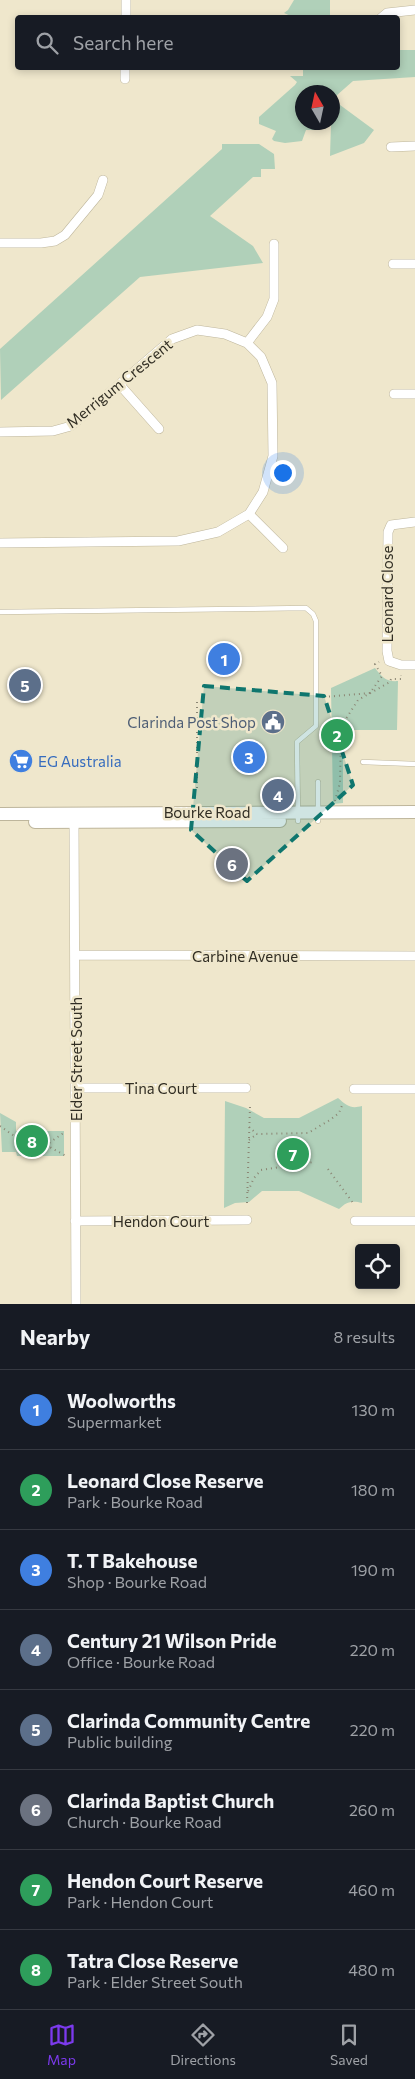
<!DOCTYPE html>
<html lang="en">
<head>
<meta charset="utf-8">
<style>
  :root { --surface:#171b24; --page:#20242c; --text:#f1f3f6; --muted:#9ea1a6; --line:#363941; --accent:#7c3aed }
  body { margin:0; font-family:Commissioner,sans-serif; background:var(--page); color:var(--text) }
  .controls { position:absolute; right:15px; bottom:15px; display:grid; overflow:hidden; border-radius:5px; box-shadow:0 2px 8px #0003 }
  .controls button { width:45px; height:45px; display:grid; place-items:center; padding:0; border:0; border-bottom:1px solid var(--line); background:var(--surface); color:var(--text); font:25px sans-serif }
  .compass { position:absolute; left:295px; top:85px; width:45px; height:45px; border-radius:50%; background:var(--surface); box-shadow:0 2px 8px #0003; rotate:351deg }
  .you { position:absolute; left:282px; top:472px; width:18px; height:18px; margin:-12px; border:4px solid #fff; border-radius:50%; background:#1a73e8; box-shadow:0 0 0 8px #1a73e833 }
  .badge { display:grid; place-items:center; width:32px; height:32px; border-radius:50%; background:var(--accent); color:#fff; font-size:16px; font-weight:700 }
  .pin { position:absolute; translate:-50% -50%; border:2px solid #fff; box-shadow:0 1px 5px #0006 }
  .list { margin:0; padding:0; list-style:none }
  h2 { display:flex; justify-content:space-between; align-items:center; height:65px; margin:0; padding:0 20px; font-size:21px }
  h2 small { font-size:16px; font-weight:400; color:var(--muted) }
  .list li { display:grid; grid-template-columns:32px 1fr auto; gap:15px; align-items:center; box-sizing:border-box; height:80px; padding:0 20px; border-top:1px solid var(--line) }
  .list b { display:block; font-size:19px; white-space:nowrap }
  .list p { margin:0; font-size:16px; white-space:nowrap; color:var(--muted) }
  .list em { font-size:16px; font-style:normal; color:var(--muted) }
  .icon { flex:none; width:28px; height:28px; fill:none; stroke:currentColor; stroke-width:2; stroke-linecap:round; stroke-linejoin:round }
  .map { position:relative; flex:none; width:415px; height:1304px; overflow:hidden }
  .search { position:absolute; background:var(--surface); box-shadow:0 2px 8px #0003; left:15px; right:15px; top:15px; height:55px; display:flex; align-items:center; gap:12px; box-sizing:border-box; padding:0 18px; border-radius:5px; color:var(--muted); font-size:19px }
  .sheet { height:705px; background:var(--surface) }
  nav { display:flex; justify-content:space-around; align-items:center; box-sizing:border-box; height:70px; border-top:1px solid var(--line); background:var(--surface); font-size:14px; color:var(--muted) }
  nav a { display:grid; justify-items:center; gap:2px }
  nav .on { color:var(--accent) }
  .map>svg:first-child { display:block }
</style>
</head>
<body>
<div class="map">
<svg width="415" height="1304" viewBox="0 0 415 1304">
  <rect width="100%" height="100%" fill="#efe7cc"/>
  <path fill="#b0d0b9" d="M 294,0 L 330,0 L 330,17 L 293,17 L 284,13 L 288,10 Z
    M 398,50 L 415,50 L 415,77 L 353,81 L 336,96 L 336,102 L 374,130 L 364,143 L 330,156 L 332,92 L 302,92 L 302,122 L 317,123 L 317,130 L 306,130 L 302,141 L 285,143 L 274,141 L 272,139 L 276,131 L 259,124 L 259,117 L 295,85 L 297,82 L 290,76 L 303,76 L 303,68 L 398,68 Z
    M 222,144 L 259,144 L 274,154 L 275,169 L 261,169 L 261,177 L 253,177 L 210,216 L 253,246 L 263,263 L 140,277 L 1,400 L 0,349 L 222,149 Z
    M 375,668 C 382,677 386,682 398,681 L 397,730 L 343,730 L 343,803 L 333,804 L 331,688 Z
    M 338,1098 C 347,1106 351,1109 362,1106 L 362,1203 C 352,1200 346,1202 339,1209 L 299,1191 L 262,1191 L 249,1202 L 235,1203 L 224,1208 L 225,1101 L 246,1108 L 264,1118 L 299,1118 Z
    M 0,1113 L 16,1122 L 16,1131 L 64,1131 L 64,1156 L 17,1156 L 16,1152 L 2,1152 Z"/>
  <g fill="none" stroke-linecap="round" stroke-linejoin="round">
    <g stroke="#beb69c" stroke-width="5.5">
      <path id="service" d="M 0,612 L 306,608 L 313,614 L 316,621 L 316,726 L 297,742 L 298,821
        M 363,762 L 415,764
        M 318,782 L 318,821"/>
    </g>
    <g stroke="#beb69c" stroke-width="10">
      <path id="minor" d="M 126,18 L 126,0
        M 381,18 L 387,13 L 415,10
        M 125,79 L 125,68
        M 391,147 L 415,146
        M 0,243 L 41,243 L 55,241 L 65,235 L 98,195 L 103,180
        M 393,264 L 415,264
        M 247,343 L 267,317 L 274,299 L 274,244
        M 120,385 L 159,429
        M 394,394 L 415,394
        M 0,432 L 53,431 L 71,426 L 172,339 L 197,330 L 225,334 L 247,343 L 261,357 L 272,383 L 273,456 L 263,492 L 249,514 L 218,532 L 178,541 L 0,543
        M 249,514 L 283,548
        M 415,522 L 391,525 L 388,532 L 387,651 L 389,661 L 401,665 L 415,665
        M 74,816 L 76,1304
        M 76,955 L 415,956
        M 76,1088 L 246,1088
        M 354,1089 L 415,1089
        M 75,1221 L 247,1220
        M 355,1221 L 415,1221"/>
    </g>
    <g stroke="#beb69c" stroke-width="14">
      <path id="secondary" d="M 0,814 L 415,812
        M 35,822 L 280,821"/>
    </g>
    <path stroke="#8b8674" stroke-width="2" stroke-dasharray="1 4" stroke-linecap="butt" d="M 324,697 L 370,693 L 382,676 L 375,664 L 379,662
      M 197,788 L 197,700
      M 335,801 L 340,783 L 341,731 L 344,722 L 358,700 L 390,682 L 391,679 L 401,679 L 401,675
      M 0,1126 L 20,1140 L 46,1145 L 65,1132
      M 249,1127 L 257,1134 L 308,1133 L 330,1120 L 339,1113 L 343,1103
      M 249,1140 L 257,1134
      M 46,1145 L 66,1156
      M 328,1169 L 353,1203
      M 248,1191 L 254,1178 L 261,1170 L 314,1162
      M 247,1203 L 250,1106"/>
    <use href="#service" stroke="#fff" stroke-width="4.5"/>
    <use href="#minor" stroke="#fff" stroke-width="9"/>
    <use href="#secondary" stroke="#fff" stroke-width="12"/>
  </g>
  <path fill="#0f766e" fill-opacity="0.2" stroke="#0f766e" stroke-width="4" stroke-dasharray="10 6" stroke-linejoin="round" d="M 204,686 L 324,696 L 353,785 L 247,881 L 191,830 Z"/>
  <defs>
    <g id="civic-disc" transform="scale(1.25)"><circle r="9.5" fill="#5c6f8a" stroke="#efe7cc"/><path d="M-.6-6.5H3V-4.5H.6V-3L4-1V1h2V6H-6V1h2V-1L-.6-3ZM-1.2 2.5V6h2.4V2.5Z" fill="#fff"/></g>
    <g id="supermarket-disc" transform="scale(1.25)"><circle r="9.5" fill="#3f7fe0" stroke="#efe7cc"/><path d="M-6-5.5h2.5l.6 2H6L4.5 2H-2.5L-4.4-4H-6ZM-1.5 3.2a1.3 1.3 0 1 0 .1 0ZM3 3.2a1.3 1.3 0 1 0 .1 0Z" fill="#fff"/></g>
  </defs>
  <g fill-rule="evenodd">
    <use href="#civic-disc" x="273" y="722"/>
    <use href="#supermarket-disc" x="21" y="761"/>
  </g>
  <g text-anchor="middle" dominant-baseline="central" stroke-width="5" stroke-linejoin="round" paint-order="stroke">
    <g font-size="15" fill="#302d23" stroke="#efe7cc">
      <text transform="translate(119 383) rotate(-39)">Merrigum Crescent</text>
      <text transform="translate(387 594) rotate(-90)">Leonard Close</text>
      <text x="207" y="812">Bourke Road</text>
      <text x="245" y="956">Carbine Avenue</text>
      <text transform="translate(76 1059) rotate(-90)">Elder Street South</text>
      <text x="161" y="1088">Tina Court</text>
      <text x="161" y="1221">Hendon Court</text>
    </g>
    <g font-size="15" fill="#4e5e75" stroke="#efe7cc" text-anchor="end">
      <text x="256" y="722">Clarinda Post Shop</text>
    </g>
    <g font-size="15" fill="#366cbe" stroke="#efe7cc" text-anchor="start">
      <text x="38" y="761">EG Australia</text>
    </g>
  </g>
</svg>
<div class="controls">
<button><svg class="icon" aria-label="locate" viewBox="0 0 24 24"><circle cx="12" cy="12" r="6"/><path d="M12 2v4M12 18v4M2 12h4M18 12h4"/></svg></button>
</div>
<svg class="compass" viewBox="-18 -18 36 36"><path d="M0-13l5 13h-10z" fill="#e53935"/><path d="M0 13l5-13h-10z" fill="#9ea1a6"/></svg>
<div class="you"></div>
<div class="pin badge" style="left:224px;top:659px;background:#3f7fe0">1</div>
<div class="pin badge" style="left:337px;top:735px;background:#2e9e5b">2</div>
<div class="pin badge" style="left:249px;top:757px;background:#3f7fe0">3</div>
<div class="pin badge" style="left:278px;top:795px;background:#5c6f8a">4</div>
<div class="pin badge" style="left:25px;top:685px;background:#5c6f8a">5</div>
<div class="pin badge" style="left:232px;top:864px;background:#6b7280">6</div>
<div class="pin badge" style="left:293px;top:1154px;background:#2e9e5b">7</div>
<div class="pin badge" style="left:32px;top:1141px;background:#2e9e5b">8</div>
<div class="search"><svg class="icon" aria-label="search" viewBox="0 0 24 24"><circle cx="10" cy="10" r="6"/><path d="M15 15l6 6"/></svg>Search here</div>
</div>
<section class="sheet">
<h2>Nearby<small>8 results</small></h2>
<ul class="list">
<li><span class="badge" style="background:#3f7fe0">1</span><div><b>Woolworths</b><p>Supermarket</p></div><em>130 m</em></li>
<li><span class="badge" style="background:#2e9e5b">2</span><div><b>Leonard Close Reserve</b><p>Park · Bourke Road</p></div><em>180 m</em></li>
<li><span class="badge" style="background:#3f7fe0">3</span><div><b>T. T Bakehouse</b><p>Shop · Bourke Road</p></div><em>190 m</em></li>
<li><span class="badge" style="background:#5c6f8a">4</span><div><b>Century 21 Wilson Pride</b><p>Office · Bourke Road</p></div><em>220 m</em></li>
<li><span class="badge" style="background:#5c6f8a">5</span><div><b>Clarinda Community Centre</b><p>Public building</p></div><em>220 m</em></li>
<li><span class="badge" style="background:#6b7280">6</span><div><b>Clarinda Baptist Church</b><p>Church · Bourke Road</p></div><em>260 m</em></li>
<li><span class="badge" style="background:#2e9e5b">7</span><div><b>Hendon Court Reserve</b><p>Park · Hendon Court</p></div><em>460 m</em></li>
<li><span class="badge" style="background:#2e9e5b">8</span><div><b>Tatra Close Reserve</b><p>Park · Elder Street South</p></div><em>480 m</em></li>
</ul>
</section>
<nav>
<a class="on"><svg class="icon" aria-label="map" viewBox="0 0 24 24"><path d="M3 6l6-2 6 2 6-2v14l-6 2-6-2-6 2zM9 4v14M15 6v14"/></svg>Map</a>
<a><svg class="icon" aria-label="directions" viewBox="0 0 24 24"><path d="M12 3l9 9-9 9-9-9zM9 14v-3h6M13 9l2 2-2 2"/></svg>Directions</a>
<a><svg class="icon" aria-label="saved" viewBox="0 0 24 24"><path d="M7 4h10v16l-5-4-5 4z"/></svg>Saved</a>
</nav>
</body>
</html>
